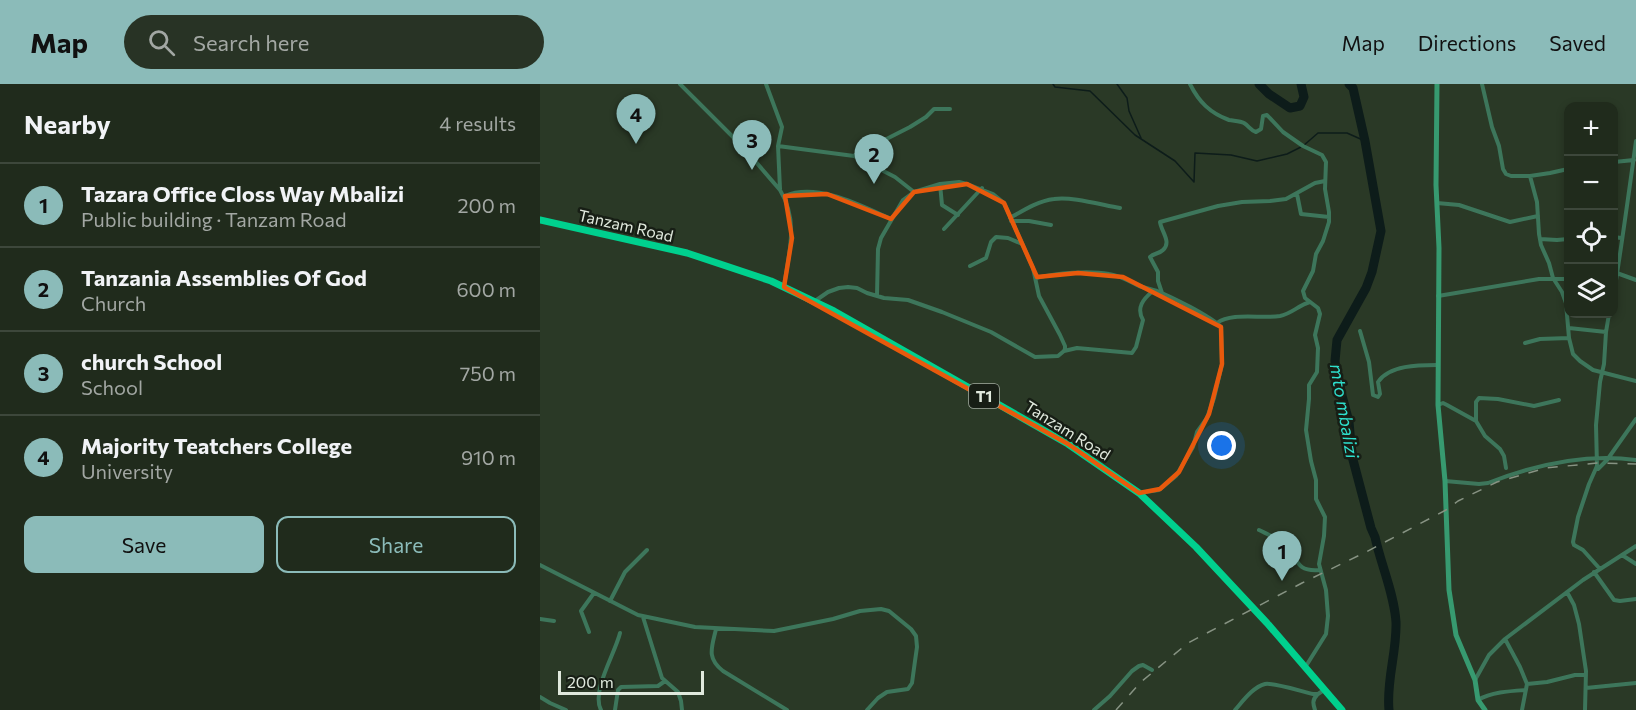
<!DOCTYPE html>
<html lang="en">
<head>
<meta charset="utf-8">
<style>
  :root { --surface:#202b1c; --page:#283325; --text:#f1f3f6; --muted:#a2a7a3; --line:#3d473b; --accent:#8bbbb9 }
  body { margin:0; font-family:Commissioner,sans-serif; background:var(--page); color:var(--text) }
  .controls { position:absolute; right:18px; top:18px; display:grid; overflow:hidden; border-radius:12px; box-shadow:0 3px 9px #0003 }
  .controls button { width:54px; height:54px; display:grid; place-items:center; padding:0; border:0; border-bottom:2px solid var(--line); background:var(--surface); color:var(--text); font:30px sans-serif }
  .scale { position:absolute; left:18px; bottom:15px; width:146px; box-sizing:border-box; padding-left:6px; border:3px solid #e0e9dd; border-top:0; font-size:16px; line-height:21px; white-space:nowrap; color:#e0e9dd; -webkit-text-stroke:4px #171e15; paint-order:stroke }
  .you { position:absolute; left:682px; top:362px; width:21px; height:21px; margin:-15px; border:4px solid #fff; border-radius:50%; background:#1a73e8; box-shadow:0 0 0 9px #1a73e833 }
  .badge { display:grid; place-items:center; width:39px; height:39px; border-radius:50%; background:var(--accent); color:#111; font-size:20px; font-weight:700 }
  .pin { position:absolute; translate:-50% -50px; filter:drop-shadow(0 2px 3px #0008) }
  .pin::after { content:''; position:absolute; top:32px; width:21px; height:18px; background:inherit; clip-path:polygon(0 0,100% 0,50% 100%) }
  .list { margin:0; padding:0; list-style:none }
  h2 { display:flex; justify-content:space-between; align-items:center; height:78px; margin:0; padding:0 24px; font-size:26px }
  h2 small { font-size:20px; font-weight:400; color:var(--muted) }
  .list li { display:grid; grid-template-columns:39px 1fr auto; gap:18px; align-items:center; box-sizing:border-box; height:84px; padding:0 24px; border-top:2px solid var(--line) }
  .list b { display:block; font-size:22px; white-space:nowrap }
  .list p { margin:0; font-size:20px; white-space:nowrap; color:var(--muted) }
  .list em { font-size:20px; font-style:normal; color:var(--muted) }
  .actions { display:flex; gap:12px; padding:18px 24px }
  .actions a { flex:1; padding:14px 0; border:2px solid var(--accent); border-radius:12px; text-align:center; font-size:21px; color:var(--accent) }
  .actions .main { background:var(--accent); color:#111 }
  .icon { flex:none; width:33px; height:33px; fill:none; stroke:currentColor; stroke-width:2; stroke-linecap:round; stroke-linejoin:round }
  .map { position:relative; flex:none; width:1096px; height:626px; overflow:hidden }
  header { display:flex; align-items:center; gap:36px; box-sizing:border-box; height:84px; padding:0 30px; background:var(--accent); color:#111 }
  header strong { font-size:28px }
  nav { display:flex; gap:33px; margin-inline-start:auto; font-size:21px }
  .search { width:420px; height:54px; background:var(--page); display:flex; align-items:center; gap:15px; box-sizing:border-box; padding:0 21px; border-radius:33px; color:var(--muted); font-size:22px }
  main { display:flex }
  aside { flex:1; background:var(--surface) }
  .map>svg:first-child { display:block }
</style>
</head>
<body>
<header>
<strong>Map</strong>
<div class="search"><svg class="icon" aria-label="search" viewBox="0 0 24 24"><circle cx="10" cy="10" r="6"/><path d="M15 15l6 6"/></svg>Search here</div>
<nav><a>Map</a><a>Directions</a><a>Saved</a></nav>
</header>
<main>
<aside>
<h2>Nearby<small>4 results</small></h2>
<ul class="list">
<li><span class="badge">1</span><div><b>Tazara Office Closs Way Mbalizi</b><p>Public building · Tanzam Road</p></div><em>200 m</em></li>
<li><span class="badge">2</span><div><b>Tanzania Assemblies Of God</b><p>Church</p></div><em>600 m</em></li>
<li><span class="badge">3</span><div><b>church School</b><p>School</p></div><em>750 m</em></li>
<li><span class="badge">4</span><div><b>Majority Teatchers College</b><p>University</p></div><em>910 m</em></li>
</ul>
<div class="actions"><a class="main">Save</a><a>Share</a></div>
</aside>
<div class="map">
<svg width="1096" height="626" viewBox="0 0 1096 626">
  <rect width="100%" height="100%" fill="#2a3926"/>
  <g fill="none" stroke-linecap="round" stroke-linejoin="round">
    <path stroke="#0d1c1a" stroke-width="1.5" d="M 513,0 L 515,3 L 550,7 L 595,51 L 635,77 L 654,98 L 655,69 L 691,71 L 717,77 L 747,70 L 763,62 L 778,49 L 807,49 L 825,57
      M 577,0 L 587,14 L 589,27 L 601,54"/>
    <path stroke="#0d1c1a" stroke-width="9" d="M 719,0 L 729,10 L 750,24 L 760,22 L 764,13 L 761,0
      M 809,0 L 813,4 L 825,57 L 841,147 L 832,188 L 826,204 L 797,256 L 795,277 L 797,293 L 809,338 L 812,372 L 831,444 L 835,453 C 841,481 854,509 856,538 C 857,568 846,597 849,626"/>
    <path stroke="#3d765b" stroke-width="4" d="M 140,0 L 203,63 L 240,106 C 259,137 249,169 244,202
      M 226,0 L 242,43 L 238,62 L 240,105
      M 650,0 C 659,18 670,29 689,36 C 694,37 700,37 704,39 C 709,42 710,46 716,48 L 721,45 L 723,32 L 727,31 L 743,48 L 763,62 L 782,71 L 786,78 L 785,105 L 789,128 L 789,138 L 783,157 L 776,170 L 773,187 L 763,207 L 765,214 L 778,224 L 780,230 L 775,251 L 778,264 L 777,288 L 769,301 L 769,315 L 766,346 L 771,377 L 776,396 L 776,415 L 785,433 L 784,452 L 779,480 L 786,506 L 788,532 L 786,550 L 766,582
      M 942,0 L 952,43 L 959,62 L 963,85 L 966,90 L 971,92 L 990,92 L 1010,89 L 1028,85
      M 238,62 L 314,72 L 355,93 L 374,108
      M 315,71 L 370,43 L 386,33 L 394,25 L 410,25
      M 1074,78 L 1094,76
      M 990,92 L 997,118 L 999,150 L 1001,161 L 1009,179 L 1013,194 L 1022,208 L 1026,219 L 1029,254 L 1033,270 L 1040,277 L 1053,286 L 1096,297
      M 400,100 L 402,121 L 418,131
      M 757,110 L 761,130 L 789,133
      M 245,112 C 277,98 322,122 351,135
      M 897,119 L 919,121 L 970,138 L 998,132
      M 470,134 C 484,126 498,117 514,115 C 531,112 562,121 580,124
      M 471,137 L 489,137 L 511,141
      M 404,145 L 442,104
      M 1074,153 L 1081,154
      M 1000,155 L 1017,156 L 1028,155
      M 430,182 L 446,174 L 451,158 L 456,153 L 468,154 L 482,160
      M 1074,188 L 1096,196
      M 496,194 C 517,189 548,186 569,190 C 581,192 589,197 599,202 C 605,204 611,205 617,207 C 632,213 670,232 681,243 L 682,280 L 674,314 L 667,334 L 657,348 L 653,363 L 636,392 L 619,406 L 599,409
      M 622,209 L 618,197 L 618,188 L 610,173 C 614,169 619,170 623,166 C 632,158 621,147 620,138 L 678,122 L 702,118 L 730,117 L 746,115 L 775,99 L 785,97
      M 1074,209 C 1082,159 1089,108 1096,57
      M 898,212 L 999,195 L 1028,195
      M 275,217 L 288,208 L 299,204 L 308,203 L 317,204 L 327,209 L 344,214 L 368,216 L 402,228 L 451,248 L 495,273 L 518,272 L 524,267 L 525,265 L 525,262 L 520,251 L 499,212 L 493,184 L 464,119 L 453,110 L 427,100 L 419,98 L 400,100 L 374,108 L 363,116 L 341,154 L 338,165 L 337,212
      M 677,239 C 692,228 721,235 740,232 C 751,230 759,221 770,218
      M 1029,244 L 1066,248
      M 820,247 L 829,278 L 833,311 L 838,313 L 840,310 L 838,298 C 849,281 879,281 897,281
      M 985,259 L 1000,255 L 1029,254
      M 524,267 L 537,264 L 592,269 L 596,263 L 603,236 C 596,224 603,215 613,207
      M 898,321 L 903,319 L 907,321 L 936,337 L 945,352 L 960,365 L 964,372 L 966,384
      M 936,337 L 936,318 L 939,314 L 958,315 L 994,322 L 1019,316
      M 1058,385 L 1067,376 L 1096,335
      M 905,397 L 939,400 L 948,399 C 994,381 1046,369 1096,376
      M 719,446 C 727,450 737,454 744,460 C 759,472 753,488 779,486
      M 1082,471 L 1096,480
      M 0,481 L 98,531 L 155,543 L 234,547 L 293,535 L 320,527 L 341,525 L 349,527 L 371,545 L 376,552 L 377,563 L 375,577 L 372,599 L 368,605 L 347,608 L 338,614 L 327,626
      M 1060,485 L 1043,466 L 1034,461 L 1033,458 L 1038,433 L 1049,400 L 1057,382 L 1056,341 L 1060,298 L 1064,280 L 1066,248 L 1069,230
      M 1054,488 L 1074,516 L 1080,517 L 1096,515
      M 1027,508 L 1034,521 L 1039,540 L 1046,587 L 1045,626
      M 70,517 L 85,488 L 107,466
      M 103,533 L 122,594 L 138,608 L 141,617 L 142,626
      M 0,535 L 14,537
      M 176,545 C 172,563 166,574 183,587 L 247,626
      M 49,548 L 41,527 L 54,509
      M 965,555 L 980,583 L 987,600 L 982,626
      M 935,596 L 949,571 L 965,555 L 1043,496 L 1096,462
      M 987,600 L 1007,598 L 1035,591 L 1046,591
      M 1046,604 L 1096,599
      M 0,613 L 10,619 L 26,626
      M 938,616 C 951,608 971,607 986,606
      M 61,626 C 51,607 75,570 80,549
      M 75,626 L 78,606 L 81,603 L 118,602 L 125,597
      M 554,626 L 570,612 L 592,587 L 599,582 L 603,581 L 612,586
      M 695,626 C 703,617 713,603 725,600 C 733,598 763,608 773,610 L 778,610 L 784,606
      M 775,626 C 773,620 772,616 777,611"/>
    <path stroke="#379a70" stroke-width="5" d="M 897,0 L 896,101 L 899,164 L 898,321 L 905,397 L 909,506 L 916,551 L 935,596 L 938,616 L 945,626"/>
    <path stroke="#00d08e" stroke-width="7" d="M 0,136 L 147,169 L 231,197 L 294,227 L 528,360 L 599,409 L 656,463 L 727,539 L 802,626"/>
    <path stroke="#879383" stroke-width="1.5" stroke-dasharray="10 10" stroke-linecap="butt" d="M 576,626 L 601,598 L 648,559 L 762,499 L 826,468 L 906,426 L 918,417 L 957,398 L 1006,384 L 1057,379 L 1096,380"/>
  </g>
  <path fill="none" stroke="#e8590c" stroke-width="4.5" stroke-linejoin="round" d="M 427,100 L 464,119 L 497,193 L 538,189 L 583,193 L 681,243 L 682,280 L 669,330 L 639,388 L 620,405 L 599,409 L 528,360 L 244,203 L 252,154 L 245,112 L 287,110 L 351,135 L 374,108 Z"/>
  <g text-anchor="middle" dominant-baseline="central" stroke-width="5" stroke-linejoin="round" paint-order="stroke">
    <rect fill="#171e15" stroke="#a4aca1" stroke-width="1.5" x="429" y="300" width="30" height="24" rx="4.5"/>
    <g font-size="15" font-weight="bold" fill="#e0e9dd">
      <text x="444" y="312">T1</text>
    </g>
    <g font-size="16" fill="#e0e9dd" stroke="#171e15">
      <text transform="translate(86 141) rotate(13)">Tanzam Road</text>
      <text transform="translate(528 346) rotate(32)">Tanzam Road</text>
    </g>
    <g font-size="18" font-style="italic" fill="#2edfcd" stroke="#171e15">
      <text transform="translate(805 327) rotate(80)">mto mbalizi</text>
    </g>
  </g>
</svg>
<div class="controls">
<button>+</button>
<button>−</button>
<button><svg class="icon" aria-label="locate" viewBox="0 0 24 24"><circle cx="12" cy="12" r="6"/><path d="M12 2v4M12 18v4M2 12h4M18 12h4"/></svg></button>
<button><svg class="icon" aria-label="layers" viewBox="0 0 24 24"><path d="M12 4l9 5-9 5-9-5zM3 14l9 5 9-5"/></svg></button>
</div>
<div class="scale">200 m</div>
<div class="you"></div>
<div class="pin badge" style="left:742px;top:497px">1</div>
<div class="pin badge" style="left:334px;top:100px">2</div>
<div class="pin badge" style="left:212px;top:86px">3</div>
<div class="pin badge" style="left:96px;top:60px">4</div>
</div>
</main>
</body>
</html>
